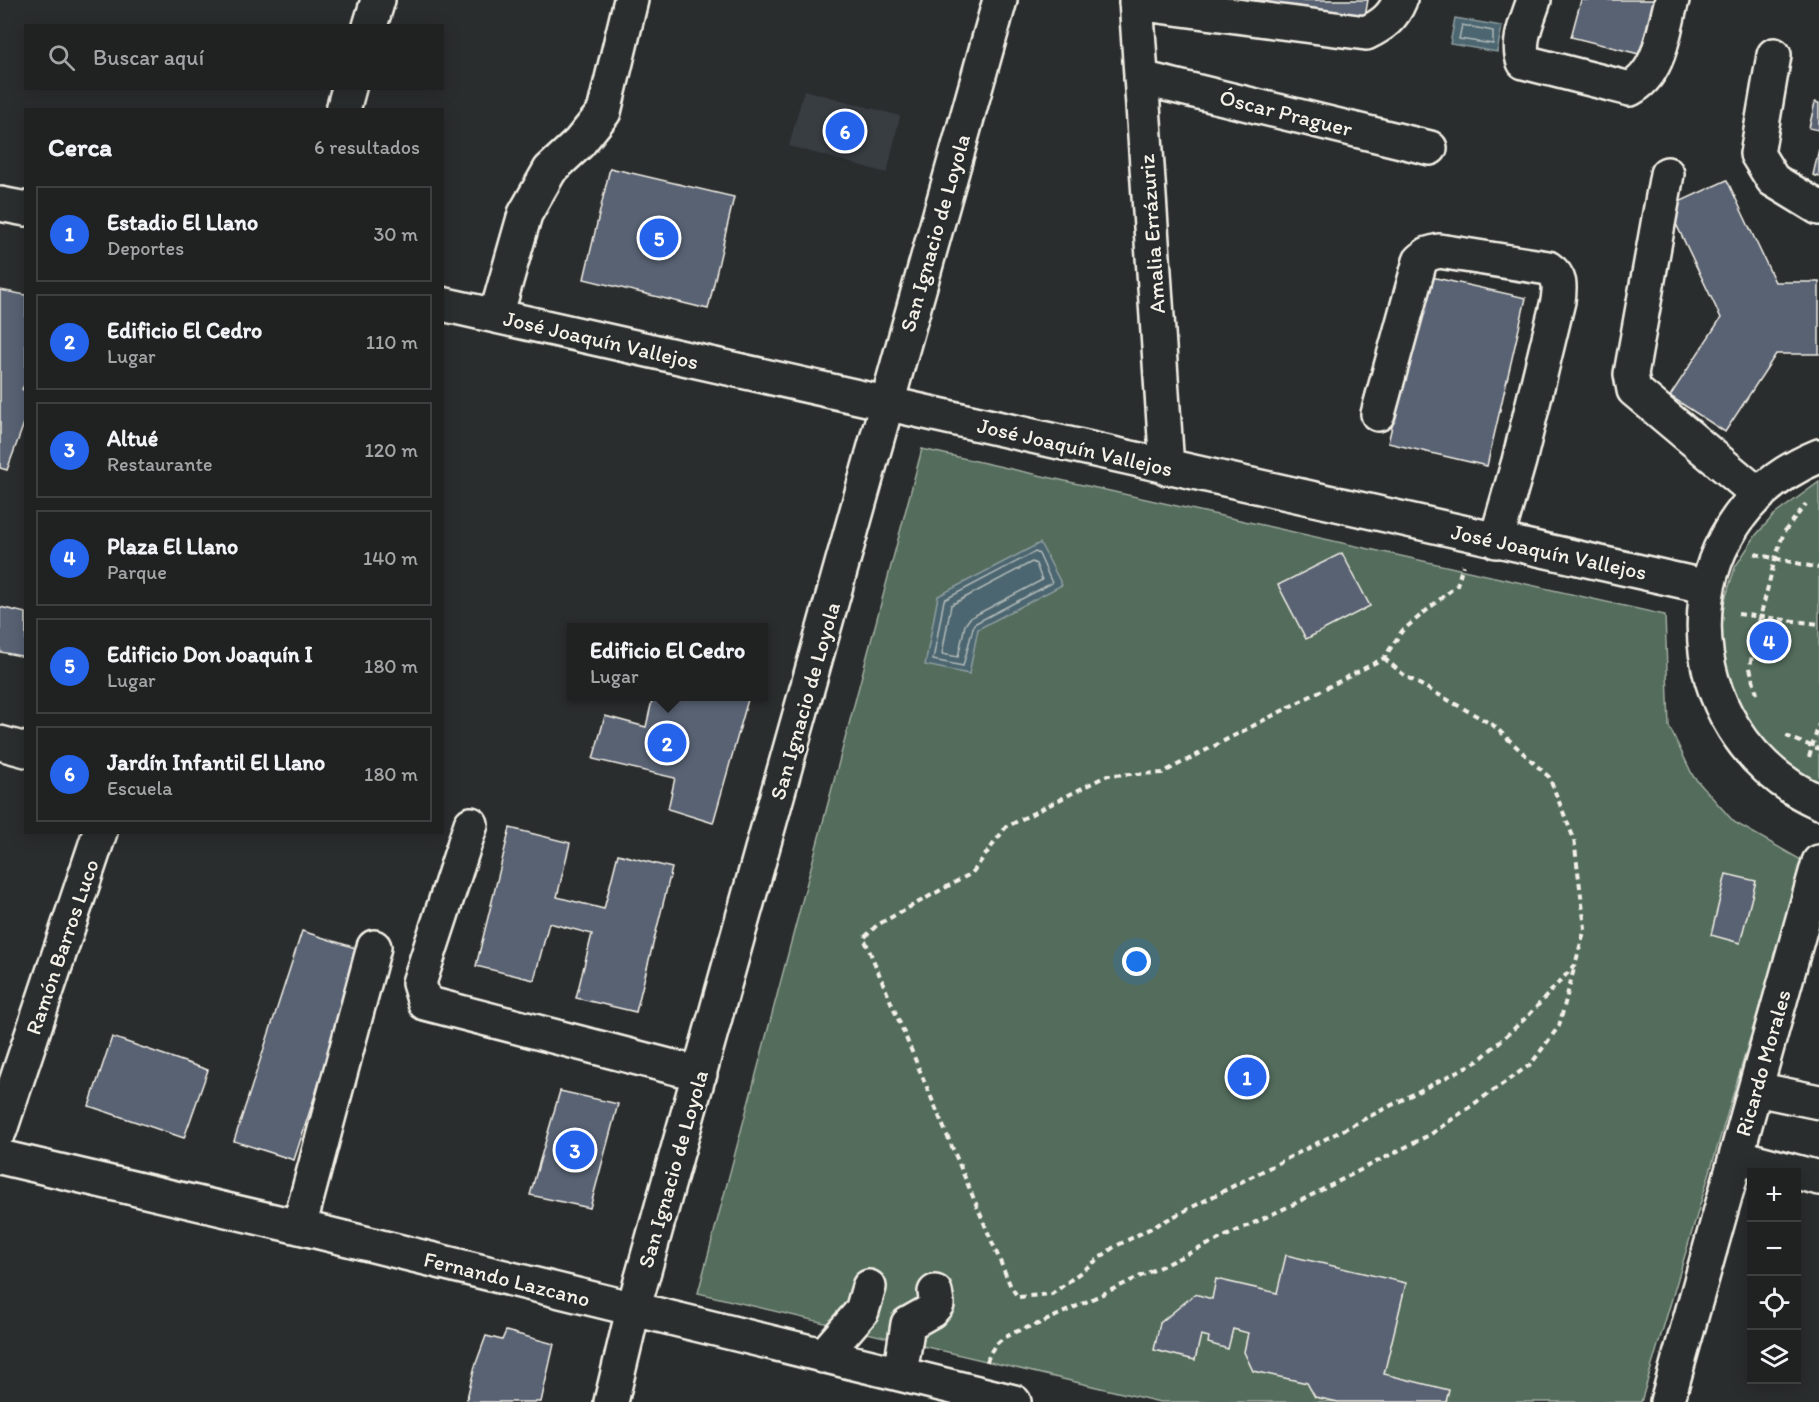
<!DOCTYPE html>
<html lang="es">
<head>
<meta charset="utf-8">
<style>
  :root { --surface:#202222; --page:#282a2a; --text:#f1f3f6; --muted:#a2a4a5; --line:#3d3f40; --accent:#2563eb }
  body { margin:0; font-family:Itim,sans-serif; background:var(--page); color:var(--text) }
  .controls { position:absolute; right:18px; bottom:18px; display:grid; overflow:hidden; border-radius:0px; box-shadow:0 3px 15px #0003 }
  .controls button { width:54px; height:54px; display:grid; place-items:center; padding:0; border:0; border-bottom:2px solid var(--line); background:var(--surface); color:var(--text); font:30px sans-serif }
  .you { position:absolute; left:1137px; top:962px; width:21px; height:21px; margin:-15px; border:4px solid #fff; border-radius:50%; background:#1a73e8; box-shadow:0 0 0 9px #1a73e833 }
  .badge { display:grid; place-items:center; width:39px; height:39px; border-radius:50%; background:var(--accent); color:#fff; font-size:20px; font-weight:700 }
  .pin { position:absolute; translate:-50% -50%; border:3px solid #fff; box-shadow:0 2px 6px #0006 }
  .popup { position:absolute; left:567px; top:623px; width:201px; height:78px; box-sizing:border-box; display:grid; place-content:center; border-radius:0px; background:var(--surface); filter:drop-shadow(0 2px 4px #0005); font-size:20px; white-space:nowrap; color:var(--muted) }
  .popup b { font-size:22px; color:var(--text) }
  .popup::after { content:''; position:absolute; left:50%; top:100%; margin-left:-12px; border:12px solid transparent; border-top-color:var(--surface) }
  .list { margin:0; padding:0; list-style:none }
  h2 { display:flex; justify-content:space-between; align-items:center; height:78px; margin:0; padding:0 24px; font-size:26px }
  h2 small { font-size:20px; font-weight:400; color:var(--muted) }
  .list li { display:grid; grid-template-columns:39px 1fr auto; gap:18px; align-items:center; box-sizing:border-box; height:96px; margin:0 12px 12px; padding:0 12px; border:2px solid var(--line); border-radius:0px }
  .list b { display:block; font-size:22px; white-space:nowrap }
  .list p { margin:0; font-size:20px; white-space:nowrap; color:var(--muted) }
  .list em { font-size:20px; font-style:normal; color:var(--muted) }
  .icon { flex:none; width:33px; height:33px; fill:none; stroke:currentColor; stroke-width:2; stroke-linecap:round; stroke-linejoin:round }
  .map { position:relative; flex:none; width:1819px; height:1402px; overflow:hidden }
  .search { position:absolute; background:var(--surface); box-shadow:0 3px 15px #0003; left:24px; top:24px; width:420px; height:66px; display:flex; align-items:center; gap:15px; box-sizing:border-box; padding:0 21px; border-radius:0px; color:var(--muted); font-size:22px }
  .panel { position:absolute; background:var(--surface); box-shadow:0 3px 15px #0003; left:24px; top:108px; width:420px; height:726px; border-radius:0px }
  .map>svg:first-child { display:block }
</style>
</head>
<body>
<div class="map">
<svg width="1819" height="1402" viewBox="0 0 1819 1402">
  <rect width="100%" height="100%" fill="#2a2d2e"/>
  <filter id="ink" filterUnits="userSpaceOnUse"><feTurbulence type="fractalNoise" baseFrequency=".0167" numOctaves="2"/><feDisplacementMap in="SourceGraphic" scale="12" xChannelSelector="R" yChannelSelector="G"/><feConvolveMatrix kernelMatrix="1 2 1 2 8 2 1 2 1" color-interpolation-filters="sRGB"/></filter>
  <g filter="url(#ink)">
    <path fill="#383d43" d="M 804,90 L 900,116 L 887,173 L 789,146 Z"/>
    <path fill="#526c5b" stroke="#a3aea2" stroke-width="1.5" d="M 922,449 L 1665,615 L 1669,726 L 1693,776 L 1734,822 L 1803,861 L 1641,1402 L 1160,1402 L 698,1293 Z
      M 1819,482 L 1819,781 L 1785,772 L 1759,754 L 1719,654 L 1724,603 L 1735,567 L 1756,535 L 1774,515 Z"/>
    <path fill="#4c6670" stroke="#8f9ea0" stroke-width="1.5" d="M 1455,18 L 1502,26 L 1497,52 L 1450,44 Z
      M 1040,543 L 1062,585 L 978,629 L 969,674 L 925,665 L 938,596 Z"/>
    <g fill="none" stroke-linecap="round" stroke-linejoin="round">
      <path stroke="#b1b9b8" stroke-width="1.5" d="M 1462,25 L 1493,31 L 1493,44 L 1459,39 Z
        M 1035,552 L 1039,554 L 1052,583 L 974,624 L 963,666 L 933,660 L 944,600 Z
        M 1032,562 L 1036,564 L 1042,580 L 970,618 L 965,625 L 958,657 L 942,654 L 951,605 Z"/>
    </g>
    <path fill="#596273" stroke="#f4f1e8" stroke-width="1.5" d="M 1213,0 L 1368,0 L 1363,29 Z
      M 1581,0 L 1666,0 L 1651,57 L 1571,37 Z
      M 1815,102 L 1819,103 L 1819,130 L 1809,128 Z
      M 1819,149 L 1819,177 L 1813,175 Z
      M 610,168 L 734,197 L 708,309 L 584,279 Z
      M 1727,180 L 1775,282 L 1819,282 L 1819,354 L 1776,354 L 1725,432 L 1670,396 L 1721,318 L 1668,207 Z
      M 1427,276 L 1526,298 L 1487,466 L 1388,443 Z
      M 0,290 L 26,295 L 26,382 L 22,389 L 26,392 L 26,418 L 7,470 L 0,468 Z
      M 1342,553 L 1370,606 L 1306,639 L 1278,585 Z
      M 0,607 L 26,613 L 26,657 L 0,652 Z
      M 653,696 L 749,696 L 713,823 L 668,809 L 675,778 L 593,759 L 605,716 L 646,727 Z
      M 510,828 L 570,843 L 557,897 L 604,909 L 618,854 L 672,868 L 636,1012 L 576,998 L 592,934 L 549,923 L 534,980 L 476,966 Z
      M 1726,874 L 1756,881 L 1740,943 L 1711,935 Z
      M 302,931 L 362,950 L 294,1160 L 234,1141 Z
      M 112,1037 L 208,1070 L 184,1138 L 89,1106 Z
      M 560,1091 L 618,1104 L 590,1208 L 530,1195 Z
      M 1286,1255 L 1406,1283 L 1384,1374 L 1449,1390 L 1446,1402 L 1338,1402 L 1315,1397 L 1307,1383 L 1253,1371 L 1244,1352 L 1248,1333 L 1233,1329 L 1228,1349 L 1208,1343 L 1209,1337 L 1201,1335 L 1195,1360 L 1154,1350 L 1160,1323 L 1195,1294 L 1212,1299 L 1216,1279 L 1277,1293 Z
      M 506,1331 L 554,1344 L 541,1402 L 466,1402 L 475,1366 L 486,1336 L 502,1340 Z"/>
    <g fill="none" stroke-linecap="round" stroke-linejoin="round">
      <g stroke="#f4f1e8" stroke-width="38">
        <path id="minor" d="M 1136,0 L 1167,468
          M 1534,0 C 1528,19 1516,43 1524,62 L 1630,89 C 1661,73 1663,31 1672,0
          M 1136,3 L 1366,33 C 1383,25 1393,17 1400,0
          M 370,26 L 378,0
          M 1774,55 L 1757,154 L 1773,180 L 1819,208
          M 1141,78 L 1430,148
          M 343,110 L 349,88
          M 1667,174 L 1631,374 L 1634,390 L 1759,495
          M 0,204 L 26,209
          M 442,304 L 1708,587
          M 496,316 L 525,214 L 550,170 L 579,143 L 604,112 L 631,0
          M 1378,414 L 1420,261 L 1428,254 L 1439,251 L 1548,268 C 1561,277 1560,286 1558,301 L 1519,461 L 1496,541
          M 1819,456 C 1663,519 1669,734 1819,802
          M 0,743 L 26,750
          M 471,824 L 419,983 L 425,1003 L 700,1074
          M 1756,1089 L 1819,1102
          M 0,1130 L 100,832
          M 1736,1156 L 1819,1178
          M 0,1157 L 299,1227 L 1014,1402
          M 299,1227 L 374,947
          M 823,1356 L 862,1311 L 869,1287
          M 900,1374 L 908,1324 L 931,1311 L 937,1304 L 935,1292
          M 611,1402 L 633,1310 L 1000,0
          M 1667,1402 L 1819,862"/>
      </g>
      <path stroke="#f4f1e8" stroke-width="4" stroke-dasharray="6 4.5" stroke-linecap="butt" d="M 1755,554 L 1819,568
        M 1738,614 L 1819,624
        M 1384,658 L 1405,676 L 1493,725 L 1549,777 L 1574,839 L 1585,928 L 1575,965 L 1528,1016 L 1478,1061 L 1114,1247 L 1052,1294 L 1018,1297 L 1011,1287 L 864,938 L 877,925 L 972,873 L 1006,827 L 1108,775 L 1162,773 L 1384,658 L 1402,631 L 1457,585 L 1463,565
        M 1757,694 L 1750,668 L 1754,642 L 1775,559 L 1784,532 L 1806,504
        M 1786,736 L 1819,749
        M 1809,757 L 1819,724
        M 987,1362 C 994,1335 1018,1331 1041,1323 L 1296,1203 L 1431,1134 L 1531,1064 L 1559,1026 L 1575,965"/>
      <use href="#minor" stroke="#2a2d2e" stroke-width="33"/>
    </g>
  </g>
  <g text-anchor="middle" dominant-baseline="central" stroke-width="5" stroke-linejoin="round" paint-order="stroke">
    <g font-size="22" fill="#f4f1e8" stroke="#2a2d2e">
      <text transform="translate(1286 113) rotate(14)">Óscar Praguer</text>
      <text transform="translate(935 233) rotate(-74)">San Ignacio de Loyola</text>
      <text transform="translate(1152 234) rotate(-94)">Amalia Errázuriz</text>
      <text transform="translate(601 340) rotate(13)">José Joaquín Vallejos</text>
      <text transform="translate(1075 447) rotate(13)">José Joaquín Vallejos</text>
      <text transform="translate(1549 552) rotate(12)">José Joaquín Vallejos</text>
      <text transform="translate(805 701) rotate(-74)">San Ignacio de Loyola</text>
      <text transform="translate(62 947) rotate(-71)">Ramón Barros Luco</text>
      <text transform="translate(1763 1063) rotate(-74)">Ricardo Morales</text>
      <text transform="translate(673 1169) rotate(-74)">San Ignacio de Loyola</text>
      <text transform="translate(507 1279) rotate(14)">Fernando Lazcano</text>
    </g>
  </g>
</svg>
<div class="controls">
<button>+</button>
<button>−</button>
<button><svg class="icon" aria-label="locate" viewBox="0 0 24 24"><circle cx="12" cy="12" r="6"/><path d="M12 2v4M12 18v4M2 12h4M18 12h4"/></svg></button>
<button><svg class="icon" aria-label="layers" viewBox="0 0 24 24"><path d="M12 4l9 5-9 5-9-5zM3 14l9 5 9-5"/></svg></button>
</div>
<div class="you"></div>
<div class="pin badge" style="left:1247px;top:1077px">1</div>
<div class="pin badge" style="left:667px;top:743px">2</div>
<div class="popup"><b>Edificio El Cedro</b>Lugar</div>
<div class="pin badge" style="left:575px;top:1150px">3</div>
<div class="pin badge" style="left:1769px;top:641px">4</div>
<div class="pin badge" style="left:659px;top:238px">5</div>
<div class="pin badge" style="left:845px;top:131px">6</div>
<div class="search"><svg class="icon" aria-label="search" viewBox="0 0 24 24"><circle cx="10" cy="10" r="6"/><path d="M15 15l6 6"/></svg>Buscar aquí</div>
<section class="panel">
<h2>Cerca<small>6 resultados</small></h2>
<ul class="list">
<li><span class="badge">1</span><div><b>Estadio El Llano</b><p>Deportes</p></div><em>30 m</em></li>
<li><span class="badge">2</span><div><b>Edificio El Cedro</b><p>Lugar</p></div><em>110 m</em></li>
<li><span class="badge">3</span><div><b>Altué</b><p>Restaurante</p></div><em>120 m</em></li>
<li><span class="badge">4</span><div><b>Plaza El Llano</b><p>Parque</p></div><em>140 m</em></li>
<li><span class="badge">5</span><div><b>Edificio Don Joaquín I</b><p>Lugar</p></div><em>180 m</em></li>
<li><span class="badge">6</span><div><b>Jardín Infantil El Llano</b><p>Escuela</p></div><em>180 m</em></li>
</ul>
</section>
</div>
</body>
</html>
